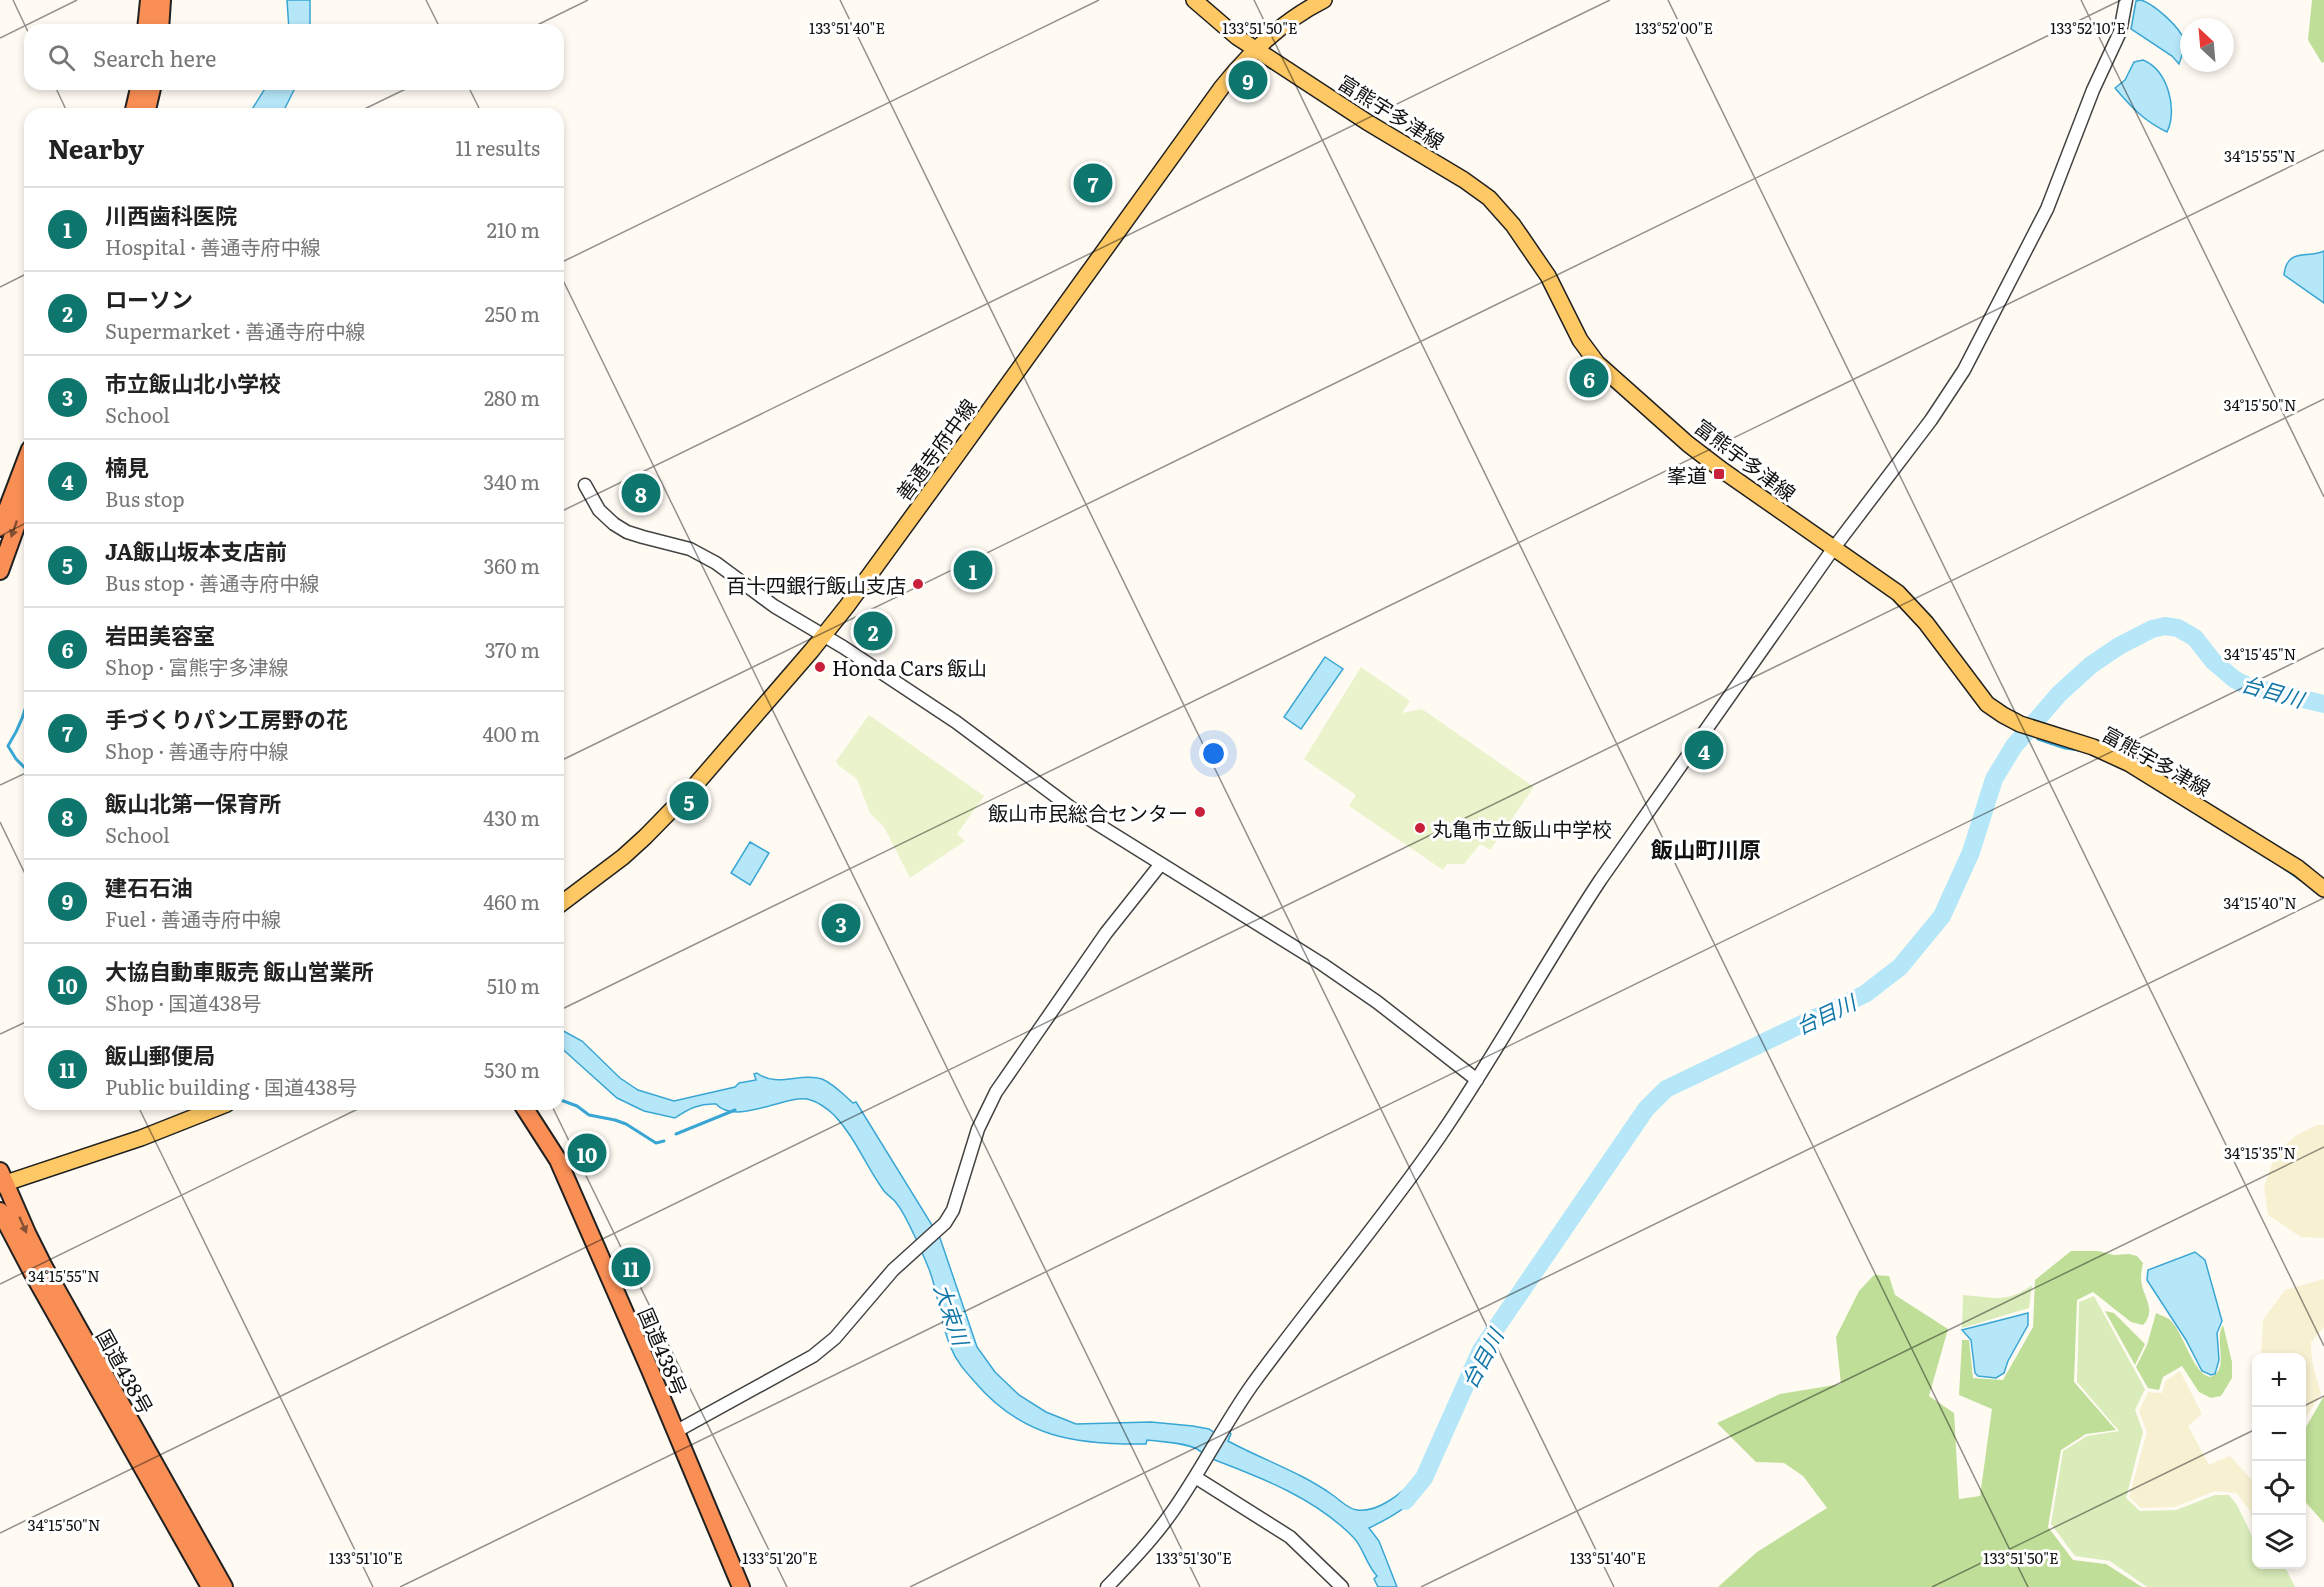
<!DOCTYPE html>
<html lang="en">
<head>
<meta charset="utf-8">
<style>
  :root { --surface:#fff; --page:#f6f6f6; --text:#222; --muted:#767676; --line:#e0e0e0; --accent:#0f766e }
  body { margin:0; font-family:Literata,"Noto Sans JP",serif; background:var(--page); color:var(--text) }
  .controls { position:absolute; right:18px; bottom:18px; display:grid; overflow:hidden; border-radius:12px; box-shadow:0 3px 9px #0003 }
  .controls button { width:54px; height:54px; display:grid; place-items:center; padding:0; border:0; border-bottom:2px solid var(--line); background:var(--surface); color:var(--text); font:30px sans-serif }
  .compass { position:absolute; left:2180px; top:18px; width:54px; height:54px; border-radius:50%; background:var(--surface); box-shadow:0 3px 9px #0003; rotate:334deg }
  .you { position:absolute; left:1214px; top:754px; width:21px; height:21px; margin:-15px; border:4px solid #fff; border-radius:50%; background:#1a73e8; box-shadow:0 0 0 9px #1a73e833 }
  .badge { display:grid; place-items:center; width:39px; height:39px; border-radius:50%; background:var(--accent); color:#fff; font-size:20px; font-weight:700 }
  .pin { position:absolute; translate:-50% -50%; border:3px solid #fff; box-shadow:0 2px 6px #0006 }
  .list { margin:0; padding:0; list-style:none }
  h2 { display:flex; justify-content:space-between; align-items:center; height:78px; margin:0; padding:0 24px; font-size:26px }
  h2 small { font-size:20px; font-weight:400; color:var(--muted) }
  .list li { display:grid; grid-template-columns:39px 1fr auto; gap:18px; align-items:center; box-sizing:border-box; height:84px; padding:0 24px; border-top:2px solid var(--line) }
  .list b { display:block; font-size:22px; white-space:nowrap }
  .list p { margin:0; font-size:20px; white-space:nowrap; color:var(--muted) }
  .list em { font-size:20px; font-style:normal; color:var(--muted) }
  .icon { flex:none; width:33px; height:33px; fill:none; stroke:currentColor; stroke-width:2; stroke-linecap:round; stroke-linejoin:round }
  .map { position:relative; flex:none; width:2324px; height:1587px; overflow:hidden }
  .search { position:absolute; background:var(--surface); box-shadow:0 3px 9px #0003; left:24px; top:24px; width:540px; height:66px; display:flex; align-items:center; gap:15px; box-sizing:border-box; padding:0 21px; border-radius:18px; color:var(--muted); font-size:22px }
  .panel { position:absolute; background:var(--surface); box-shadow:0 3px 9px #0003; left:24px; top:108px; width:540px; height:1002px; border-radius:18px }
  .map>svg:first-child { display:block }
</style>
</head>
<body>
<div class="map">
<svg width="2324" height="1587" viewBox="0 0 2324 1587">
  <rect width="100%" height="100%" fill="#fffbf3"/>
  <path fill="#f7f0d1" d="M 2317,1125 L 2324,1125 L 2324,1238 L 2301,1237 L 2268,1215 L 2264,1187 L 2276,1152 L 2297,1135 Z
    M 2324,1279 L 2324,1327 L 2311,1342 L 2312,1362 L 2321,1394 L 2302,1423 L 2302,1358 L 2261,1357 L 2263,1320 L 2285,1290 Z
    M 2180,1371 L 2202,1414 L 2188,1426 L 2209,1465 L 2230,1456 L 2251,1479 L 2256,1480 L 2256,1537 L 2250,1511 L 2237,1493 L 2215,1491 L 2175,1507 L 2141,1508 L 2129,1497 L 2147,1432 L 2139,1411 L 2148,1392 L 2162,1393 L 2165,1381 Z"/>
  <path fill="#d9ecba" d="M 2032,1285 L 2029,1308 L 1962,1328 L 1963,1295 C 1992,1297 2007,1304 2032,1285 Z
    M 2094,1296 L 2145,1389 L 2135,1410 L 2143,1432 L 2126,1498 L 2140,1511 L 2176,1510 L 2215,1495 L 2229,1495 L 2237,1505 L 2256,1544 L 2256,1564 L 2284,1565 L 2295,1587 L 2147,1587 L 2110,1561 L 2075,1556 L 2051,1524 L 2063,1451 L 2087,1436 L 2119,1431 L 2077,1382 L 2079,1302 Z"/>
  <path fill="#bfde98" d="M 2312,0 L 2324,0 L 2324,62 L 2322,63 L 2308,40 Z
    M 2071,1251 L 2098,1251 L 2114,1255 L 2129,1254 L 2137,1256 L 2143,1263 C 2142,1268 2141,1273 2141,1278 C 2141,1295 2158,1309 2143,1325 L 2131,1322 L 2093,1292 L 2077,1300 L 2074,1382 L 2116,1430 L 2086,1434 L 2061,1450 L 2048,1527 L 2073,1560 L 2106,1564 L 2142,1587 L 1718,1587 L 1757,1552 L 1827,1508 L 1803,1476 L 1784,1463 L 1756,1462 L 1717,1423 L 1780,1394 L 1841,1384 L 1836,1337 L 1859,1291 L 1874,1275 L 1889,1276 L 1895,1295 L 1948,1329 L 1929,1396 L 1954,1413 L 1959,1499 L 1980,1496 L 1992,1409 L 1959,1395 L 1962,1340 L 1969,1340 L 1973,1378 L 2003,1380 L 2033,1327 L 2035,1280 Z
    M 2105,1311 L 2114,1313 L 2145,1344 L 2135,1365 Z
    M 2156,1313 C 2160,1315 2166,1317 2169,1319 C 2184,1332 2192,1373 2210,1377 C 2231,1371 2213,1339 2223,1325 L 2232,1362 L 2232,1378 L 2221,1396 L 2211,1398 L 2199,1392 L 2182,1366 L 2163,1377 L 2159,1390 L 2148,1388 L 2136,1367 L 2147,1345 Z
    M 2324,1396 L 2324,1523 L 2302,1498 L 2302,1434 Z"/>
  <path fill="#eaf3cc" d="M 1361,667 L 1410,701 L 1402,713 L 1422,709 L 1534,787 L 1490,850 L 1480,844 L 1464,864 L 1447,864 L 1443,870 L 1349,806 L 1356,795 L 1304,759 Z
    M 869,715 L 984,796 L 957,834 L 965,841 L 910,878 L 884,827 L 870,813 L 857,779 L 838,765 L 836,761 Z"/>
  <path fill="#b5e7f9" stroke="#39a6d4" stroke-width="1.5" d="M 287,0 L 310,0 L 310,30 L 289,30 Z
    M 2141,0 C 2154,4 2180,27 2184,40 C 2186,48 2181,57 2179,64 L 2172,56 L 2131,29 L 2136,1 Z
    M 2143,60 C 2168,70 2178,110 2167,132 C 2144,121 2131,107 2115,88 L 2125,80 L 2134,62 Z
    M 271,84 L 297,84 L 282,114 L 249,114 L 266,87 Z
    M 2324,251 L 2324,303 L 2284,275 C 2287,247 2307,259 2324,251 Z
    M 1325,657 L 1343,669 L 1301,729 L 1284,717 Z
    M 750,842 L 769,853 L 750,885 L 731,873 Z
    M 558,1028 L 582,1041 L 620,1078 L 638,1090 L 674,1101 L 735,1087 L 739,1083 L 756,1080 L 754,1074 L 757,1073 C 776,1088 801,1072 822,1079 C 834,1084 844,1095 853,1103 L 856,1102 L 940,1238 L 977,1347 L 995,1372 L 1019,1395 L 1046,1412 L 1076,1424 L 1151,1422 L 1193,1426 L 1209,1429 L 1224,1439 L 1229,1431 L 1231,1434 L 1228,1441 C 1263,1460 1301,1472 1334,1496 C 1341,1501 1348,1509 1357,1510 C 1378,1513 1402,1493 1416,1478 L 1426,1488 C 1410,1506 1392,1517 1369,1528 L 1379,1541 L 1397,1587 L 1378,1587 L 1374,1579 L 1377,1576 C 1365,1563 1364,1548 1353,1537 C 1315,1498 1262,1478 1212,1459 C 1207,1457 1202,1452 1197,1449 C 1182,1442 1163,1442 1147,1440 L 1146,1444 C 1076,1445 1022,1438 974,1381 C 965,1371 956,1361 951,1348 C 940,1323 939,1295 929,1269 C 923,1254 906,1215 897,1204 C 894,1199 888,1196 884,1191 C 866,1167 856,1138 834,1115 C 828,1109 817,1101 807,1099 C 785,1095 736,1126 716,1104 C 700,1103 688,1109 675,1118 L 644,1111 L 617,1098 L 558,1045 Z
    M 2195,1252 L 2205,1260 L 2222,1321 L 2217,1333 L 2219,1360 L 2215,1374 L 2211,1375 L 2202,1371 L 2186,1340 L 2147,1280 L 2148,1270 Z
    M 2028,1313 L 2028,1325 L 2008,1361 L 2004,1373 L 1996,1378 L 1978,1376 L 1975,1373 L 1971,1340 L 1962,1330 Z"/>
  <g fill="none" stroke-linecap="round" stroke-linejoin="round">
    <path stroke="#39a6d4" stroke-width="3" d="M 30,688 C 27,710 20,727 8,746 L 16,759 L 30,773
      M 2021,737 L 2029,738
      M 2038,739 L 2065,748 L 2086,751
      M 2284,868 L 2301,880
      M 558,1099 L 577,1106 L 589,1115 L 615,1120 L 626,1124 L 656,1143 L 664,1141
      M 676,1134 L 735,1110"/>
    <path stroke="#b5e7f9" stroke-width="18" d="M 1405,1501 L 1424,1478 L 1481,1350 L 1646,1109 L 1666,1089 L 1865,994 L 1900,967 L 1942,916 L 1971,852 L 1994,779 L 2014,746 L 2059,694 L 2091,665 L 2119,646 L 2152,629 L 2165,626 L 2178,628 L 2195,638 L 2213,661 L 2234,679 L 2247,686 L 2324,704"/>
    <g stroke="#434343" stroke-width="15">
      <path id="minor" d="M 585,485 L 599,510 L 614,524 L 627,532 L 643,537 L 690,549 L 716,563 L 774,606 L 843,647 L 956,722 L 1070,807 L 1322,964 L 1377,1002 L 1477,1080
        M 675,1432 L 813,1356 L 835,1338 L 893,1270 L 945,1223 L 953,1210 L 978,1129 L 996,1092 L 1106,933 L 1160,865
        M 1195,1477 L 1290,1537 L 1342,1587
        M 1107,1587 C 1130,1563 1153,1539 1172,1512 C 1201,1471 1223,1426 1252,1385 C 1313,1301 1381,1222 1440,1136 C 1497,1053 1545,963 1601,879 L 1833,549 L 1931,420 L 1964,370 L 2047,209 L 2093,90 L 2120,32 L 2126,0"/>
    </g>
    <g stroke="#212121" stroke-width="18">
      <path id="major" d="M 1194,0 L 1237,37 L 1367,122 L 1464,180 L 1489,198 L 1513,225 L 1548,276 L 1580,340 L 1597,363 L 1688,444 L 1722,470 L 1898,593 L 1926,623 L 1987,704 L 2003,715 L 2020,724 L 2093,747 L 2130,764 L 2298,868 L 2324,889
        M 558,906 L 623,857 L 645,837 L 691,790 L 812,650 L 847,606 L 957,455 L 1222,87 C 1250,52 1284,20 1324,0
        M 0,1185 L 141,1138 L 227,1104"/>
    </g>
    <g stroke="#212121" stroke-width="20">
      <path id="highway" d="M 146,30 L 149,0
        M 160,30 L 162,0
        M 133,114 L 140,84
        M 146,114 L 153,84
        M 0,528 L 30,449
        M 0,571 L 30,488
        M 522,1104 L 558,1160 L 650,1370 L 741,1587
        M 0,1171 L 27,1233 L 44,1267 L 224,1587
        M 0,1211 L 32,1272 L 210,1587"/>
    </g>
    <use href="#minor" stroke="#fff" stroke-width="12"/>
    <use href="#major" stroke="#fec864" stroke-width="15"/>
    <use href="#highway" stroke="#fa8f56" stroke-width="16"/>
  </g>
  <defs><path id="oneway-solid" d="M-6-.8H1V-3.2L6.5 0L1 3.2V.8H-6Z" transform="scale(1.5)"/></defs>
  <g fill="#855033">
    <use href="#oneway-solid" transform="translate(14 529) rotate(109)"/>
    <use href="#oneway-solid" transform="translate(23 1225) rotate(66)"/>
  </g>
  <path fill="none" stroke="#101010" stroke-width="1.5" stroke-opacity="0.45" d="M 13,0 L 30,36M 426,0 L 441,30M 840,0 L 1614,1587M 1254,0 L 2028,1587M 1668,0 L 2324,1346M 2081,0 L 2324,497M 527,30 L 588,0M 0,38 L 77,0M 54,84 L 68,114M 467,84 L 482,114M 354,114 L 416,84M 558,264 L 1099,0M 558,270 L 1200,1587M 0,287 L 30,272M 558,513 L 1610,0M 0,536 L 30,521M 558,762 L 2121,0M 0,785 L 30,771M 0,822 L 30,884M 558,1011 L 2324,150M 0,1034 L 30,1020M 137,1104 L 373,1587M 551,1104 L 787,1587M 0,1284 L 368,1104M 2302,1407 L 2324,1396M 0,1533 L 2324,399M 400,1587 L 2324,648M 910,1587 L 2324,898M 1421,1587 L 2324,1147M 1932,1587 L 2256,1429"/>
  <g fill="#c8203a" stroke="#fff" stroke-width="2">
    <rect x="1713" y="468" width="12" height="12" rx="3"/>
    <circle cx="918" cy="584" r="6"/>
    <circle cx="820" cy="667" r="6"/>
    <circle cx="1200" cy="812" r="6"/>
    <circle cx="1420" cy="828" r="6"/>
  </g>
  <g text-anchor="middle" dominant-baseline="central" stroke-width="6" stroke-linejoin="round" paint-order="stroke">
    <g font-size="20" fill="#101010" stroke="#fff">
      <text transform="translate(1392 111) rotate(32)">富熊宇多津線</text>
      <text transform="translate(935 449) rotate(-54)">善通寺府中線</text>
      <text transform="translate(1746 459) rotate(37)">富熊宇多津線</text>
      <text transform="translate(2157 760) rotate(29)">富熊宇多津線</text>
      <text transform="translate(664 1351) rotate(67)">国道438号</text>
      <text transform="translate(126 1371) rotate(61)">国道438号</text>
    </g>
    <g font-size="20" fill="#101010" stroke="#fff" text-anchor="end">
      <text x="1707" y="474">峯道</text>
      <text x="906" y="584">百十四銀行飯山支店</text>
      <text x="832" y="667" text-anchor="start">Honda Cars 飯山</text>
      <text x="1188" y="812">飯山市民総合センター</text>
      <text x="1432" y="828" text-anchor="start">丸亀市立飯山中学校</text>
    </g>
    <g font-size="21" font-style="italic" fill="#1277a9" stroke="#fff">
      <text transform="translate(2273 690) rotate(16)">台目川</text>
      <text transform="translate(1825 1013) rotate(-25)">台目川</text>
      <text transform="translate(953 1314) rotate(71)">大束川</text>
      <text transform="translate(1481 1358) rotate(-62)">台目川</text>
    </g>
    <g font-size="22" font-weight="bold" fill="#101010" stroke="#fff">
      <text x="1706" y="848">飯山町川原</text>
    </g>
  </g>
  <g font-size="15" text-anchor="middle" fill="#101010" stroke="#fff" stroke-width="6" stroke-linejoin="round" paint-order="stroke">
    <text x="847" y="34">133°51'40"E</text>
    <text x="1260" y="34">133°51'50"E</text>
    <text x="1674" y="34">133°52'00"E</text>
    <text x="2088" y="34">133°52'10"E</text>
    <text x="2260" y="162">34°15'55"N</text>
    <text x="2260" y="411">34°15'50"N</text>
    <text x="2260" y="660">34°15'45"N</text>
    <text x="2260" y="909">34°15'40"N</text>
    <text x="2260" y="1159">34°15'35"N</text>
    <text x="64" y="1282">34°15'55"N</text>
    <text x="64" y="1531">34°15'50"N</text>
    <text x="366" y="1564">133°51'10"E</text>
    <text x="780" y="1564">133°51'20"E</text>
    <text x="1194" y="1564">133°51'30"E</text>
    <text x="1608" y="1564">133°51'40"E</text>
    <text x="2021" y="1564">133°51'50"E</text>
  </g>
</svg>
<div class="controls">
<button>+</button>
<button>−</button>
<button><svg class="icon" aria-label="locate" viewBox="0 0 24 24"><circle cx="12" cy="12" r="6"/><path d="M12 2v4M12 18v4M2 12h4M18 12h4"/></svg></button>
<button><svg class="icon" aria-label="layers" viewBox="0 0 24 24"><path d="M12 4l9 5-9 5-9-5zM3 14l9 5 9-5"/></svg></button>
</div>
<svg class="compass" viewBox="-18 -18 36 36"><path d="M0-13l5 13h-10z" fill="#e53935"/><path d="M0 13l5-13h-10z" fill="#767676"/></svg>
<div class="you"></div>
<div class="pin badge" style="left:973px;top:570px">1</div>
<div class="pin badge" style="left:873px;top:631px">2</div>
<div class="pin badge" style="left:841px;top:923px">3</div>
<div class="pin badge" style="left:1704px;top:750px">4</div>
<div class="pin badge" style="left:689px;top:801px">5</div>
<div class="pin badge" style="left:1589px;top:378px">6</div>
<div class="pin badge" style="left:1093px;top:183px">7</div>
<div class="pin badge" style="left:641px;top:493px">8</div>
<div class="pin badge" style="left:1248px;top:80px">9</div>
<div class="pin badge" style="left:587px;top:1153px">10</div>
<div class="pin badge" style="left:631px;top:1267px">11</div>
<div class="search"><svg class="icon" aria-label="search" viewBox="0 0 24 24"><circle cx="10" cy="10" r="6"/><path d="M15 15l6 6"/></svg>Search here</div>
<section class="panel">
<h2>Nearby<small>11 results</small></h2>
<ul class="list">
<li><span class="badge">1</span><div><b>川西歯科医院</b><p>Hospital · 善通寺府中線</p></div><em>210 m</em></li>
<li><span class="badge">2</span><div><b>ローソン</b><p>Supermarket · 善通寺府中線</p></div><em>250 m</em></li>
<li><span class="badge">3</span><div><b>市立飯山北小学校</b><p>School</p></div><em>280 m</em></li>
<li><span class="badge">4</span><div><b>楠見</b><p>Bus stop</p></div><em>340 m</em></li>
<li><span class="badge">5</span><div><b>JA飯山坂本支店前</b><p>Bus stop · 善通寺府中線</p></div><em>360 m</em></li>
<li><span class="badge">6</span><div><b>岩田美容室</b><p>Shop · 富熊宇多津線</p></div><em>370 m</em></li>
<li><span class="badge">7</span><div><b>手づくりパン工房野の花</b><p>Shop · 善通寺府中線</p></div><em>400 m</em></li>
<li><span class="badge">8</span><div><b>飯山北第一保育所</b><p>School</p></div><em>430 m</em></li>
<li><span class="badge">9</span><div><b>建石石油</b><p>Fuel · 善通寺府中線</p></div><em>460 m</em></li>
<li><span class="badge">10</span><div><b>大協自動車販売 飯山営業所</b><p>Shop · 国道438号</p></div><em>510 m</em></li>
<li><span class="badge">11</span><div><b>飯山郵便局</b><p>Public building · 国道438号</p></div><em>530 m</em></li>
</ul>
</section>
</div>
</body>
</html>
